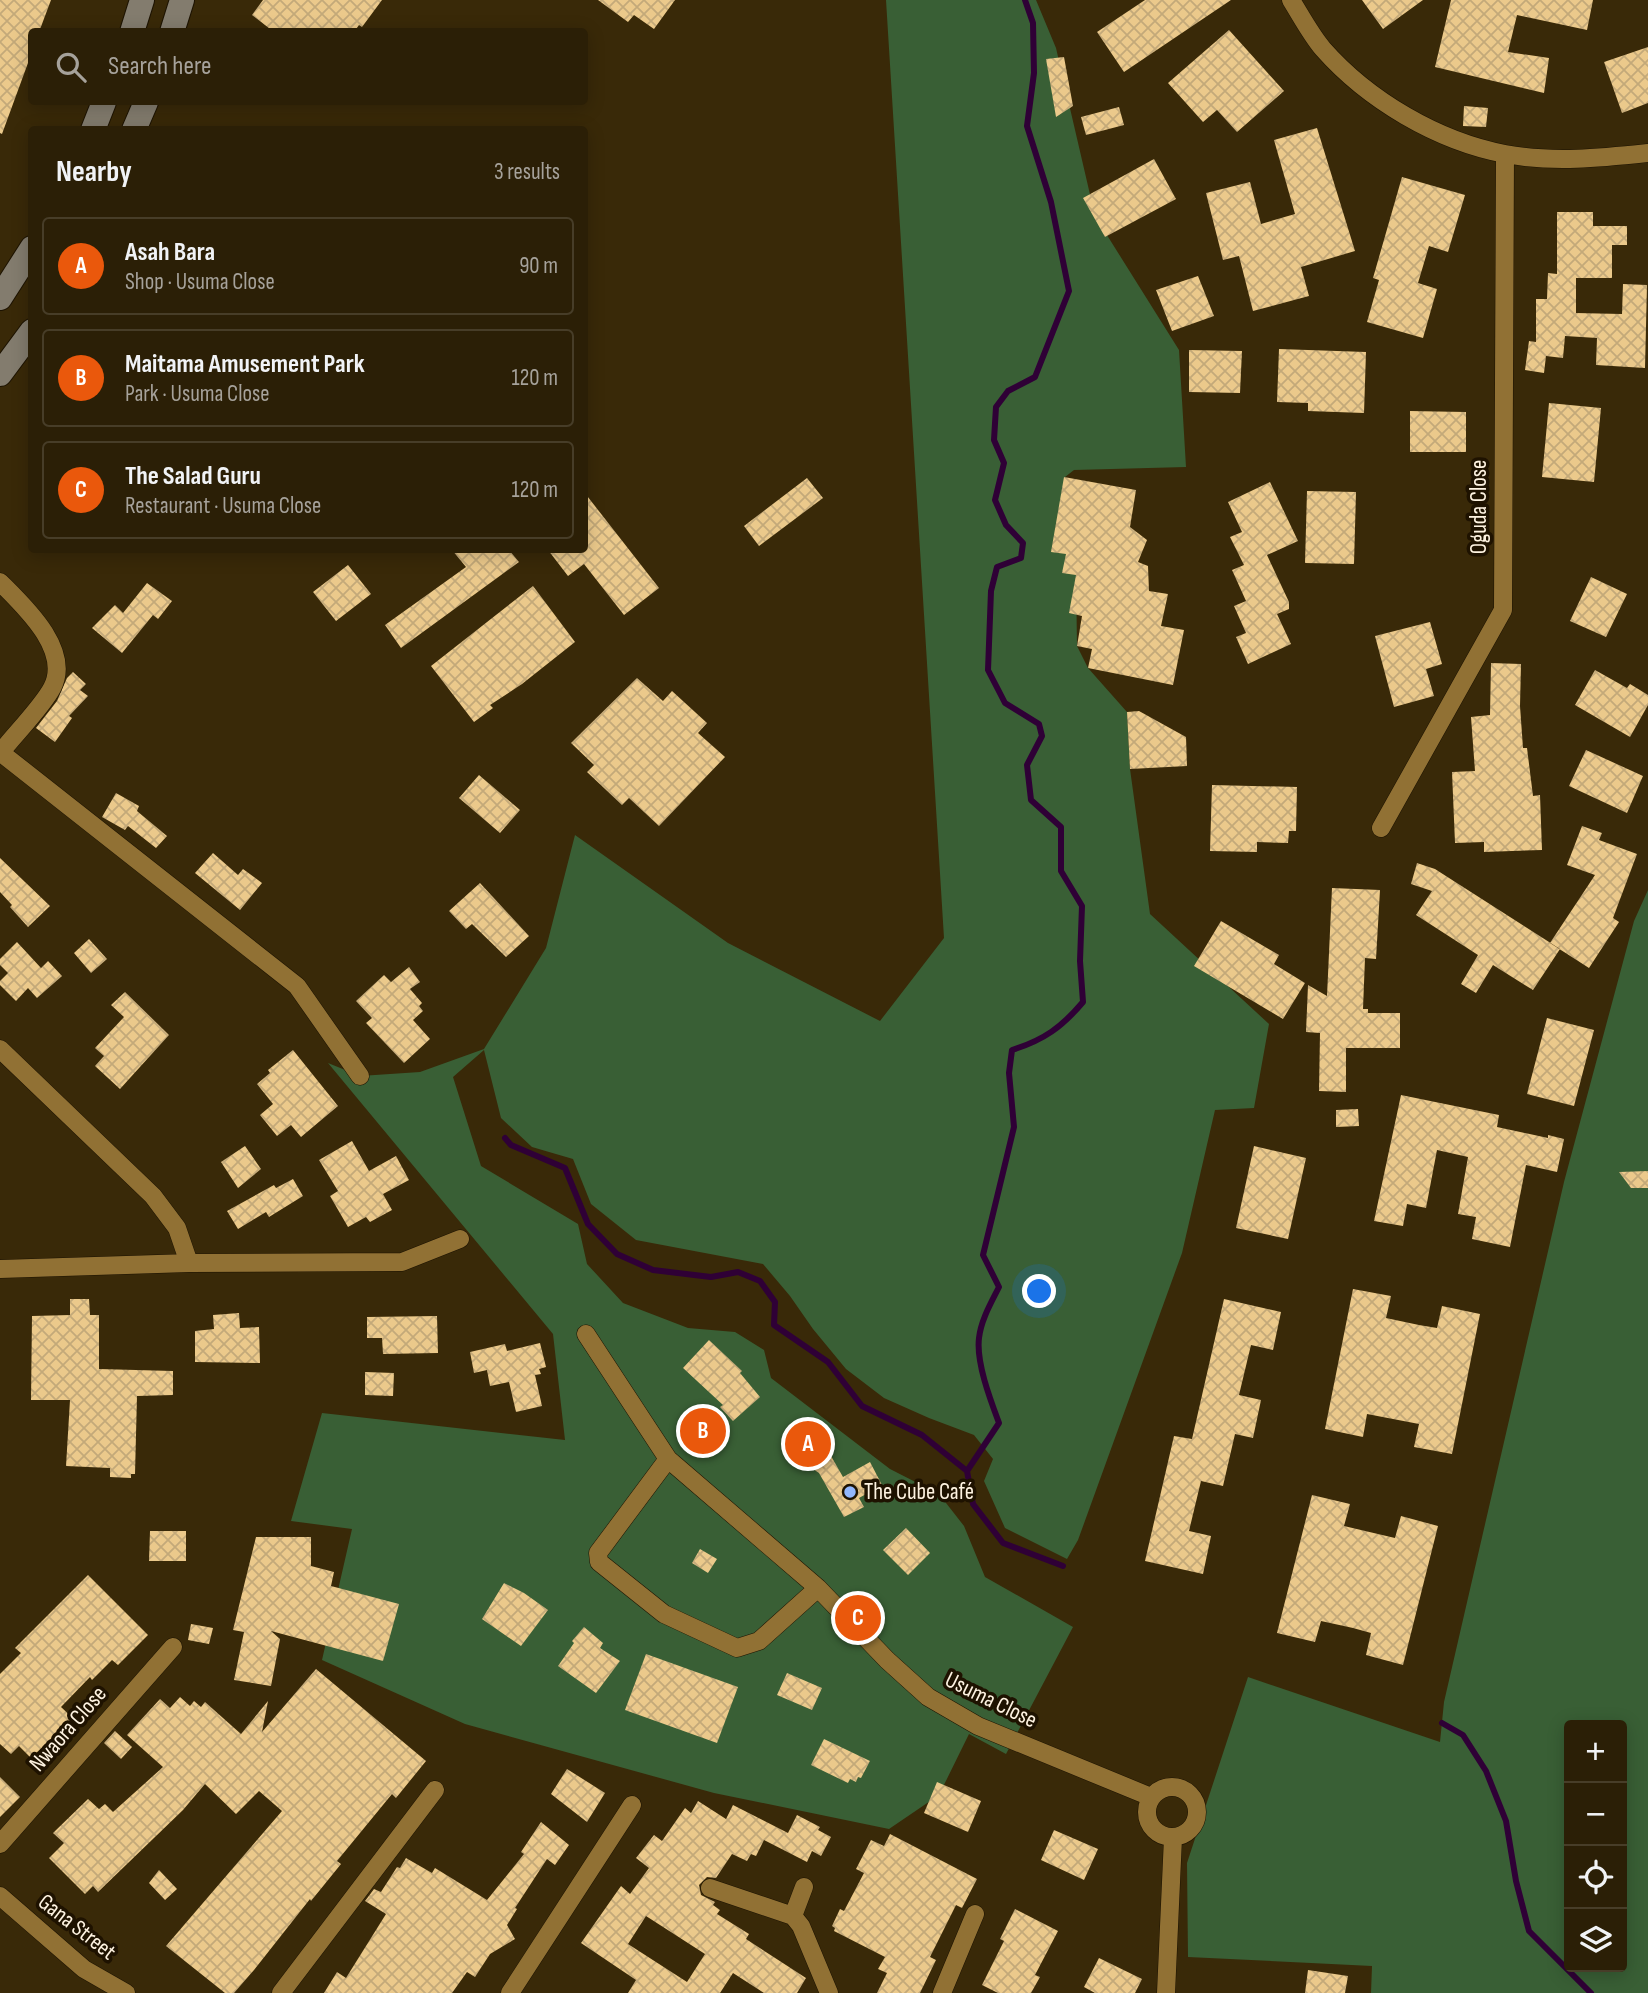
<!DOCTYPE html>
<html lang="en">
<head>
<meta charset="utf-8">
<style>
  :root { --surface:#2b1f06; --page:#332710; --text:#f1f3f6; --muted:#a6a29b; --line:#473d28; --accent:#ea580c }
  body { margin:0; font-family:"Sofia Sans Condensed",sans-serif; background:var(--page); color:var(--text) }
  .controls { position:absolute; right:21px; bottom:21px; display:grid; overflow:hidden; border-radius:7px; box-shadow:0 4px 18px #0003 }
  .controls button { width:63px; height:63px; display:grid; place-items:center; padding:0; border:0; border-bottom:2px solid var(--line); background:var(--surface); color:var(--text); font:35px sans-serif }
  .you { position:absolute; left:1040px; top:1292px; width:24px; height:24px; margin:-18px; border:5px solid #fff; border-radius:50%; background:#1a73e8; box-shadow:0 0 0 10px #1a73e833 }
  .badge { display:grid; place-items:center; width:46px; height:46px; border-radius:50%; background:var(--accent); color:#fff; font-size:23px; font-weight:700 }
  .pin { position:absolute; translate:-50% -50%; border:4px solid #fff; box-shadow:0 2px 7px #0006 }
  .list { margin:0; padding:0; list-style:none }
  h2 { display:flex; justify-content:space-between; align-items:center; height:91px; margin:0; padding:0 28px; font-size:30px }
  h2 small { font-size:23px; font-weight:400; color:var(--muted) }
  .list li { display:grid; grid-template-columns:46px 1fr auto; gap:21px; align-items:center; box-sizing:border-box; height:98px; margin:0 14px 14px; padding:0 14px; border:2px solid var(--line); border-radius:7px }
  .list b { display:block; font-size:26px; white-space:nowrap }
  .list p { margin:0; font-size:23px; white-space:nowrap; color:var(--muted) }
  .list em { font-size:23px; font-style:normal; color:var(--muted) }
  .icon { flex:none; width:38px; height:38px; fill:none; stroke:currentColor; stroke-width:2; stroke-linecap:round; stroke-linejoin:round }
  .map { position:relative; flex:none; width:1648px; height:1993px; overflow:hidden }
  .search { position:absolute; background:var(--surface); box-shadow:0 4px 18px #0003; left:28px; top:28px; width:560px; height:77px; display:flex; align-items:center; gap:18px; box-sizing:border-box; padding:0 24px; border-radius:7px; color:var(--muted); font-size:26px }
  .panel { position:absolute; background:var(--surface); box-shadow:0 4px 18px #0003; left:28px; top:126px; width:560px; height:427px; border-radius:7px }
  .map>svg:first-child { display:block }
</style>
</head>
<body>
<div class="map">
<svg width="1648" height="1993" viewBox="0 0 1648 1993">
  <defs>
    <pattern id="building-cross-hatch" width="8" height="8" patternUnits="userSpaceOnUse" patternTransform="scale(1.75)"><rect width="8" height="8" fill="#ebc98b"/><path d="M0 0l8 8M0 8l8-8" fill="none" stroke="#c3a979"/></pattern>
  </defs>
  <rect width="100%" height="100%" fill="#392908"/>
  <path fill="#395f35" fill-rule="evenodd" d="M 886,0 L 1036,0 L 1056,48 L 1095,216 L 1179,350 L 1186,467 L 1074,470 L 1065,477 L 1066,554 L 1076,575 L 1077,646 L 1088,668 L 1127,712 L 1130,769 L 1150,914 L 1269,1024 L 1254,1108 L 1215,1110 L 1182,1253 L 1078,1540 L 1067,1559 L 1005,1528 L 984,1481 L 993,1459 L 974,1435 L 929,1418 L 884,1398 L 846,1369 L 813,1329 L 790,1296 L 763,1264 L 636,1240 L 591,1204 L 573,1159 L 532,1147 L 501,1118 L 484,1050 L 453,1077 L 481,1166 L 578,1224 L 587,1264 L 623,1303 L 688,1328 L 735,1332 L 764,1350 L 771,1378 L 890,1469 L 939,1494 L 964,1526 L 985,1577 L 1073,1627 L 1006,1754 L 969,1734 L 939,1795 L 889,1829 L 714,1793 L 465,1724 L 322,1660 L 352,1529 L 291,1521 L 322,1413 L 565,1440 L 553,1334 L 328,1063 L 360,1076 L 420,1072 L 484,1049 L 546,948 L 575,835 L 728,943 L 880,1021 L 944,938 Z
    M 1648,890 L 1648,1993 L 1371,1993 L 1372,1966 L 1188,1957 L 1187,1863 L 1248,1677 L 1440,1742 L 1444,1702 L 1564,1182 L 1634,921 ZM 1569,1725 L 1622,1725 L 1622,1967 L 1569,1967 Z"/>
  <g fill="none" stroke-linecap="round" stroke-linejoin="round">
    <path stroke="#2f0036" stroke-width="6" d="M 505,1138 L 511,1145 L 565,1168 L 588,1224 L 617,1254 L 653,1270 L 711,1277 L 738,1272 L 760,1281 L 775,1302 L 774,1325 L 828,1362 L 862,1406 L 922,1435 L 967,1471 L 973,1504 L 1003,1543 L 1063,1566
      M 967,1471 L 999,1423 C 990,1399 976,1362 979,1338 C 981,1320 991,1303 999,1287 L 983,1255 L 1014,1127 L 1009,1073 L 1012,1050 C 1044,1040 1062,1027 1083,1002 L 1080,961 L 1082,906 L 1061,871 L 1061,827 L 1031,800 L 1027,765 L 1042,736 L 1039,724 L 1005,703 L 988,670 L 991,591 L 997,567 L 1021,558 L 1023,543 L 1006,525 L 995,500 L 1004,463 L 994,440 L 996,407 L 1008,391 L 1035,377 L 1069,291 L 1051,202 L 1027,126 L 1034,73 L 1033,23 L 1025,0
      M 1442,1723 L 1463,1735 L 1486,1771 L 1506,1821 L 1516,1881 L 1529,1931 L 1591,1993"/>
  </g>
  <path fill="url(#building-cross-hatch)" fill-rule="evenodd" d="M 0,0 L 51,0 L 39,32 L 32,32 L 32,52 L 2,134 L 0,133 Z
    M 263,0 L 382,0 L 362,27 L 359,25 L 354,32 L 274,32 L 252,15 Z
    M 598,0 L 675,0 L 654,29 L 634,15 L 628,22 Z
    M 1145,0 L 1231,0 L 1124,72 L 1097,32 Z
    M 1362,0 L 1423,0 L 1383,29 Z
    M 1451,0 L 1593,0 L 1587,30 L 1517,15 L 1508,52 L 1549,58 L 1544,93 L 1435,67 Z
    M 1229,30 L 1284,91 L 1237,132 L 1217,110 L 1203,122 L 1168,83 Z
    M 1648,47 L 1648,103 L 1622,113 L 1604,62 Z
    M 1064,57 L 1073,106 L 1056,117 L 1046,59 Z
    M 1464,106 L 1488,108 L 1486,127 L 1463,126 Z
    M 1119,107 L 1124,125 L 1086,135 L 1081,117 Z
    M 1317,128 L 1355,251 L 1301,267 L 1309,296 L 1253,311 L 1239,256 L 1223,260 L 1206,193 L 1250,182 L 1261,224 L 1295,214 L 1274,140 Z
    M 1154,159 L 1176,199 L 1105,237 L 1083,198 Z
    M 1402,177 L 1465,195 L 1448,252 L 1429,246 L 1418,283 L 1437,289 L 1423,338 L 1367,322 L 1379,280 L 1373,278 Z
    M 1557,212 L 1593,212 L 1593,226 L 1627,226 L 1627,245 L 1612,245 L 1612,278 L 1576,278 L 1576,313 L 1622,314 L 1623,284 L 1647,285 L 1645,368 L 1596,365 L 1597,338 L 1565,336 L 1563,358 L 1546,356 L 1544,373 L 1525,370 L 1529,341 L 1536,342 L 1536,299 L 1547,299 L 1548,273 L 1557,274 Z
    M 1198,276 L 1214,316 L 1172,331 L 1156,290 Z
    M 1279,349 L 1366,352 L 1364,413 L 1308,411 L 1308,403 L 1277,402 Z
    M 1189,350 L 1242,351 L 1240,393 L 1189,392 Z
    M 1549,403 L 1601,408 L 1594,482 L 1542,477 Z
    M 1410,411 L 1466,412 L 1466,452 L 1410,452 Z
    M 1064,477 L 1136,490 L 1130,527 L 1147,540 L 1138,562 L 1148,566 L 1149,591 L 1168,594 L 1161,626 L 1184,630 L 1173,685 L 1088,668 L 1092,649 L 1077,646 L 1082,616 L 1069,613 L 1076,575 L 1062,573 L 1066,554 L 1051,552 Z
    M 807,478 L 823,498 L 759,546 L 744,526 Z
    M 1270,482 L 1298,541 L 1267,555 L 1289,602 L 1289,609 L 1277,614 L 1291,644 L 1248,664 L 1236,637 L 1246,633 L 1234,606 L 1246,601 L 1232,570 L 1244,565 L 1230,537 L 1242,532 L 1228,502 Z
    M 1307,491 L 1356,492 L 1354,564 L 1305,563 Z
    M 584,492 L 659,588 L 624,615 L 584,564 L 568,576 L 548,550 L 584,550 Z
    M 452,550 L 509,550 L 519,562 L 401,648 L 385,625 L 466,567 Z
    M 348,565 L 371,594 L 336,621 L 313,592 Z
    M 1591,577 L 1627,594 L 1606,637 L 1570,621 Z
    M 147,583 L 172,601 L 158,619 L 153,615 L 122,653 L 92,628 L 115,605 L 123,613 Z
    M 533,586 L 575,642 L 522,684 L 490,705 L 493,708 L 474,722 L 431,666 Z
    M 1430,622 L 1442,664 L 1426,669 L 1434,696 L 1394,707 L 1375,636 Z
    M 1491,663 L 1521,664 L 1520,706 L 1523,748 L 1527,748 L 1533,796 L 1540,795 L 1542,850 L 1484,852 L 1484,842 L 1455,843 L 1452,772 L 1475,771 L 1471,717 L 1490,715 Z
    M 1595,670 L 1627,688 L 1630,684 L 1648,695 L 1648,705 L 1630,737 L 1575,705 Z
    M 73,672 L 86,684 L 80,690 L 88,696 L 69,716 L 72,718 L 55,742 L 36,728 L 57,701 L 67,678 Z
    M 637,678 L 663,701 L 672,691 L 707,723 L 698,733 L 725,757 L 659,826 L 629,798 L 622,805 L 587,772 L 594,765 L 571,743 Z
    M 1139,711 L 1186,737 L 1187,766 L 1130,769 L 1127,712 Z
    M 1586,750 L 1643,776 L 1627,813 L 1569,786 Z
    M 479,775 L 520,810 L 500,833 L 459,798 Z
    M 1212,785 L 1297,787 L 1296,831 L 1289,831 L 1288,843 L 1257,842 L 1257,852 L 1210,851 Z
    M 116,793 L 139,806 L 137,811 L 167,836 L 156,848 L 128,826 L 125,830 L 102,817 Z
    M 1582,826 L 1602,833 L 1599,840 L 1637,854 L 1613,918 L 1619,922 L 1589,968 L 1550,943 L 1595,875 L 1567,865 Z
    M 213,853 L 238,875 L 243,869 L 262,883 L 240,910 L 195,873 Z
    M 0,858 L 50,906 L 28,927 L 10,907 L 12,905 L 0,892 Z
    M 1417,863 L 1435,869 L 1560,949 L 1533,990 L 1493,965 L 1476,993 L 1461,984 L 1478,955 L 1416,915 L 1432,891 L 1411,884 Z
    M 480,883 L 529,936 L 506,957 L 472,924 L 466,929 L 449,911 Z
    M 1332,888 L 1380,890 L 1376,959 L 1365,958 L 1363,1009 L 1368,1009 L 1368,1013 L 1400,1013 L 1400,1048 L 1346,1048 L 1346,1092 L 1319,1091 L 1320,1033 L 1306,1032 L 1308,985 L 1327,996 Z
    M 1221,921 L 1279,955 L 1274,964 L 1305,983 L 1283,1019 L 1194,966 Z
    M 89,939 L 107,959 L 91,973 L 74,953 Z
    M 17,942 L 41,968 L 48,961 L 62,976 L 37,998 L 28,988 L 16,1001 L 0,985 L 0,981 L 8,973 L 0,965 L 0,959 Z
    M 409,967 L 420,982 L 410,989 L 422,1003 L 419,1006 L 423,1011 L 413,1020 L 430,1039 L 404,1063 L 366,1023 L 372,1018 L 356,1001 L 384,975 L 391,982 Z
    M 125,992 L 169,1035 L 120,1089 L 95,1066 L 104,1056 L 95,1048 L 124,1017 L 111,1005 Z
    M 1547,1018 L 1594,1030 L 1574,1106 L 1527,1094 Z
    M 293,1050 L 338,1106 L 301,1137 L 291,1125 L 277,1136 L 260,1115 L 273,1104 L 257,1084 L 270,1073 L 268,1070 Z
    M 1401,1095 L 1499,1115 L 1497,1127 L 1548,1138 L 1548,1135 L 1564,1139 L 1557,1172 L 1526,1165 L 1510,1247 L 1472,1239 L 1476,1217 L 1458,1214 L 1468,1157 L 1437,1150 L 1426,1208 L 1407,1204 L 1403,1226 L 1374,1221 Z
    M 1358,1109 L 1359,1126 L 1336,1127 L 1336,1110 Z
    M 352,1141 L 369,1171 L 396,1156 L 409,1180 L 383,1194 L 392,1210 L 370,1222 L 366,1217 L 348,1227 L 330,1196 L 338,1191 L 319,1160 Z
    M 245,1146 L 261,1169 L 238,1188 L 221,1162 Z
    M 1254,1146 L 1306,1158 L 1288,1239 L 1236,1228 Z
    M 1648,1171 L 1648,1188 L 1631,1188 L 1619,1172 Z
    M 293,1179 L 303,1196 L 269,1217 L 266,1212 L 238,1229 L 227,1211 L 274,1185 L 276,1188 Z
    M 1353,1289 L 1391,1296 L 1386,1318 L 1419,1325 L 1437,1328 L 1442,1306 L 1480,1314 L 1452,1454 L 1414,1447 L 1419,1424 L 1367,1414 L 1363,1437 L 1325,1429 Z
    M 70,1299 L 89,1299 L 90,1315 L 99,1315 L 99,1369 L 173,1371 L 173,1395 L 137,1396 L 135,1474 L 131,1474 L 131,1478 L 110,1477 L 110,1468 L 66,1466 L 70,1400 L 31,1400 L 32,1316 L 70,1315 Z
    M 1224,1299 L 1281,1312 L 1273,1350 L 1251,1345 L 1239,1395 L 1261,1400 L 1253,1438 L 1235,1434 L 1223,1486 L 1201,1481 L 1189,1531 L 1211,1536 L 1203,1574 L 1145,1561 L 1174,1436 L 1192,1439 Z
    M 239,1313 L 240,1328 L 259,1327 L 260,1363 L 195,1362 L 195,1331 L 214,1329 L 213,1315 Z
    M 437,1316 L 438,1353 L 383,1354 L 382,1338 L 367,1338 L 367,1317 Z
    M 709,1340 L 742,1371 L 740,1373 L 760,1397 L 733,1421 L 720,1407 L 723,1405 L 683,1368 Z
    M 540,1343 L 546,1367 L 539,1369 L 541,1374 L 535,1375 L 542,1406 L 516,1412 L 509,1382 L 490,1386 L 487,1370 L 474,1373 L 470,1352 L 505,1344 L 507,1351 Z
    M 365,1372 L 394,1373 L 393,1396 L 365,1395 Z
    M 802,1419 L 833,1440 L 827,1449 L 843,1477 L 870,1462 L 882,1485 L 859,1498 L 864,1507 L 844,1517 L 819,1473 L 783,1449 Z
    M 1312,1495 L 1350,1504 L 1344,1526 L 1395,1538 L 1401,1516 L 1438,1526 L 1403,1665 L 1366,1655 L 1371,1633 L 1353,1628 L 1321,1621 L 1315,1642 L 1277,1633 Z
    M 906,1528 L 930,1553 L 908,1575 L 883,1550 Z
    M 150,1531 L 186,1531 L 186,1561 L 149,1561 Z
    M 256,1537 L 311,1537 L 311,1566 L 334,1572 L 331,1586 L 399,1604 L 383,1661 L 271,1631 L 280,1639 L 271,1686 L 234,1680 L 244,1632 L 233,1630 Z
    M 700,1549 L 717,1559 L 708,1573 L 692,1563 Z
    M 88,1575 L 148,1635 L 118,1665 L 112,1660 L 92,1680 L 90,1677 L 61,1707 L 77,1722 L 66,1734 L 61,1729 L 31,1758 L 19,1746 L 11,1754 L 0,1744 L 0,1674 L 21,1653 L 15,1648 Z
    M 504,1583 L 524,1593 L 548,1610 L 521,1646 L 482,1619 Z
    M 191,1624 L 213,1628 L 209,1644 L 188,1640 Z
    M 584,1627 L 603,1643 L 600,1648 L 620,1661 L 596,1693 L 558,1666 L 574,1643 L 572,1641 Z
    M 646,1654 L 738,1687 L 717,1743 L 625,1710 Z
    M 316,1669 L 426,1761 L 396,1798 L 392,1794 L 337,1861 L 341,1864 L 311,1901 L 310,1899 L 254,1970 L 234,1993 L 225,1993 L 166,1946 L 282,1811 L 259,1791 L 236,1814 L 205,1784 L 183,1810 L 98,1892 L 93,1886 L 85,1894 L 49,1858 L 64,1843 L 53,1833 L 88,1799 L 99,1809 L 105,1804 L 113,1812 L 163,1767 L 127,1735 L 160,1699 L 170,1708 L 180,1697 L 190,1706 L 194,1701 L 201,1707 L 205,1702 L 241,1734 L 268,1701 L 262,1732 Z
    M 787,1673 L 822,1688 L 812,1710 L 777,1695 Z
    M 115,1731 L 132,1747 L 121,1759 L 104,1743 Z
    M 824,1739 L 870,1761 L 861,1778 L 858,1777 L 856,1782 L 850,1779 L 848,1783 L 811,1765 Z
    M 567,1769 L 605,1793 L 587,1822 L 551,1794 Z
    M 0,1777 L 20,1797 L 0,1817 Z
    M 937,1782 L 981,1801 L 968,1832 L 924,1813 Z
    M 698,1801 L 726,1819 L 733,1805 L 788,1833 L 797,1815 L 820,1827 L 818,1830 L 831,1837 L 821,1856 L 812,1851 L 807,1862 L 764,1840 L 756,1856 L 751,1854 L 747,1861 L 732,1854 L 716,1878 L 707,1877 L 699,1885 L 701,1895 L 715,1902 L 713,1905 L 720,1910 L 717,1914 L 749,1934 L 746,1939 L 806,1978 L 797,1993 L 764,1993 L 733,1973 L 720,1993 L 628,1993 L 636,1980 L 581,1943 L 621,1886 L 630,1894 L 649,1868 L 636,1858 L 654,1835 L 662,1841 L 685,1808 L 691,1813 ZM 646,1916 L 705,1954 L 687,1982 L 628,1944 Z
    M 541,1822 L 569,1845 L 555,1865 L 547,1859 L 515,1908 L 517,1909 L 507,1925 L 515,1939 L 490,1954 L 475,1977 L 467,1972 L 452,1993 L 324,1993 L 337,1972 L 346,1978 L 386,1914 L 365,1901 L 374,1889 L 381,1892 L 397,1867 L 400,1868 L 406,1858 L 432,1873 L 435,1868 L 487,1900 L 524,1854 L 521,1852 Z
    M 1054,1830 L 1098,1849 L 1084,1880 L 1041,1860 Z
    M 890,1834 L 977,1879 L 962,1908 L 956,1905 L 930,1957 L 936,1960 L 920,1993 L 877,1993 L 887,1973 L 878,1969 L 885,1957 L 834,1931 L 835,1928 L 832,1926 L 840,1909 L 844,1911 L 864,1873 L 856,1869 L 871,1840 L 884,1846 Z
    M 159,1870 L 177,1889 L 165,1900 L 149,1883 Z
    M 1015,1909 L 1058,1931 L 1035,1975 L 1040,1977 L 1031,1993 L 998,1993 L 982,1985 L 1004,1941 L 1000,1939 Z
    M 1099,1958 L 1142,1979 L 1135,1993 L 1095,1993 L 1084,1987 Z
    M 1308,1970 L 1348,1976 L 1345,1993 L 1305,1993 Z"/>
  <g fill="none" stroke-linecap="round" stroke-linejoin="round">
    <g stroke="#1d1302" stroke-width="19">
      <path id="street" d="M 1291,0 C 1301,16 1311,35 1323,49 C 1368,100 1437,141 1505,154 C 1552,163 1601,158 1648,153
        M 0,582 C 24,606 72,650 52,688 C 42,707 15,734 1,752
        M 0,752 L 297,986 L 360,1076
        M 1381,828 L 1503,610 L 1505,154
        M 0,1049 L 153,1196 L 177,1228 L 189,1263
        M 0,1269 L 189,1263 L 402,1262 L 460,1239
        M 586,1334 L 668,1459 L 818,1588
        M 668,1459 L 598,1553 L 599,1562 L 664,1614 L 737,1648 L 759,1641 L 818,1588 L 887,1660 L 928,1697 L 978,1726 L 1151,1797
        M1147 1812a25 25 0 1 1 50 0a25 25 0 1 1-50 0Z
        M 0,1844 L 173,1647
        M 710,1888 L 793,1916 L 801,1926 L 829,1993
        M 0,1896 L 84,1969 L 126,1993
        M 793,1916 L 804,1887
        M 281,1993 L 435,1790
        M 510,1993 L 632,1805
        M 942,1993 L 975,1914
        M 1166,1993 L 1173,1838"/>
    </g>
    <g stroke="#1d1302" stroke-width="26">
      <path id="secondary" d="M 132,32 L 142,0
        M 172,32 L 182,0
        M 93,130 L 104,102
        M 134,130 L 146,102
        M 0,298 L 32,248
        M 0,374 L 32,331"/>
    </g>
    <use href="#street" stroke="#917134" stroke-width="18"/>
    <use href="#secondary" stroke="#837c6e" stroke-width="24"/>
  </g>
  <circle fill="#92b7fd" stroke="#1e1200" stroke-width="2.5" cx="850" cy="1492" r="7"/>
  <g text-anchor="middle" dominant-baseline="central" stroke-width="7" stroke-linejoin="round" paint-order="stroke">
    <g font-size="23" fill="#fef3e1" stroke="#1e1200">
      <text transform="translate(1479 507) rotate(-90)">Oguda Close</text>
      <text transform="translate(991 1700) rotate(26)">Usuma Close</text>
      <text transform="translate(68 1729) rotate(-49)">Nwaora Close</text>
      <text transform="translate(77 1927) rotate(38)">Gana Street</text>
    </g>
    <g font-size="23" fill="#fef3e1" stroke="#1e1200" text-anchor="start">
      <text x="864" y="1492">The Cube Café</text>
    </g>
  </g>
</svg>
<div class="controls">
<button>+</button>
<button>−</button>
<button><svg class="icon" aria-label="locate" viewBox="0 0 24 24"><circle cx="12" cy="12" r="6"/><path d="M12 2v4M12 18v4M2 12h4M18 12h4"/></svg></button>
<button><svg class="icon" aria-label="layers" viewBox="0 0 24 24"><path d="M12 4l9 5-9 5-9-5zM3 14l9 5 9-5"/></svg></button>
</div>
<div class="you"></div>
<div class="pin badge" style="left:808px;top:1444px">A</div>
<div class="pin badge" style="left:703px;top:1431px">B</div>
<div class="pin badge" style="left:858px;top:1618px">C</div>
<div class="search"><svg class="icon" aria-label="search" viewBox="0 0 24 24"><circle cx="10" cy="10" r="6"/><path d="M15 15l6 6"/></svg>Search here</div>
<section class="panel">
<h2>Nearby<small>3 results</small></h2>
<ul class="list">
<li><span class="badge">A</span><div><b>Asah Bara</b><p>Shop · Usuma Close</p></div><em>90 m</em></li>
<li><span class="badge">B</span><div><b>Maitama Amusement Park</b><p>Park · Usuma Close</p></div><em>120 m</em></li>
<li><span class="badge">C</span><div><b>The Salad Guru</b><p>Restaurant · Usuma Close</p></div><em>120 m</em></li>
</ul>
</section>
</div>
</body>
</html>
